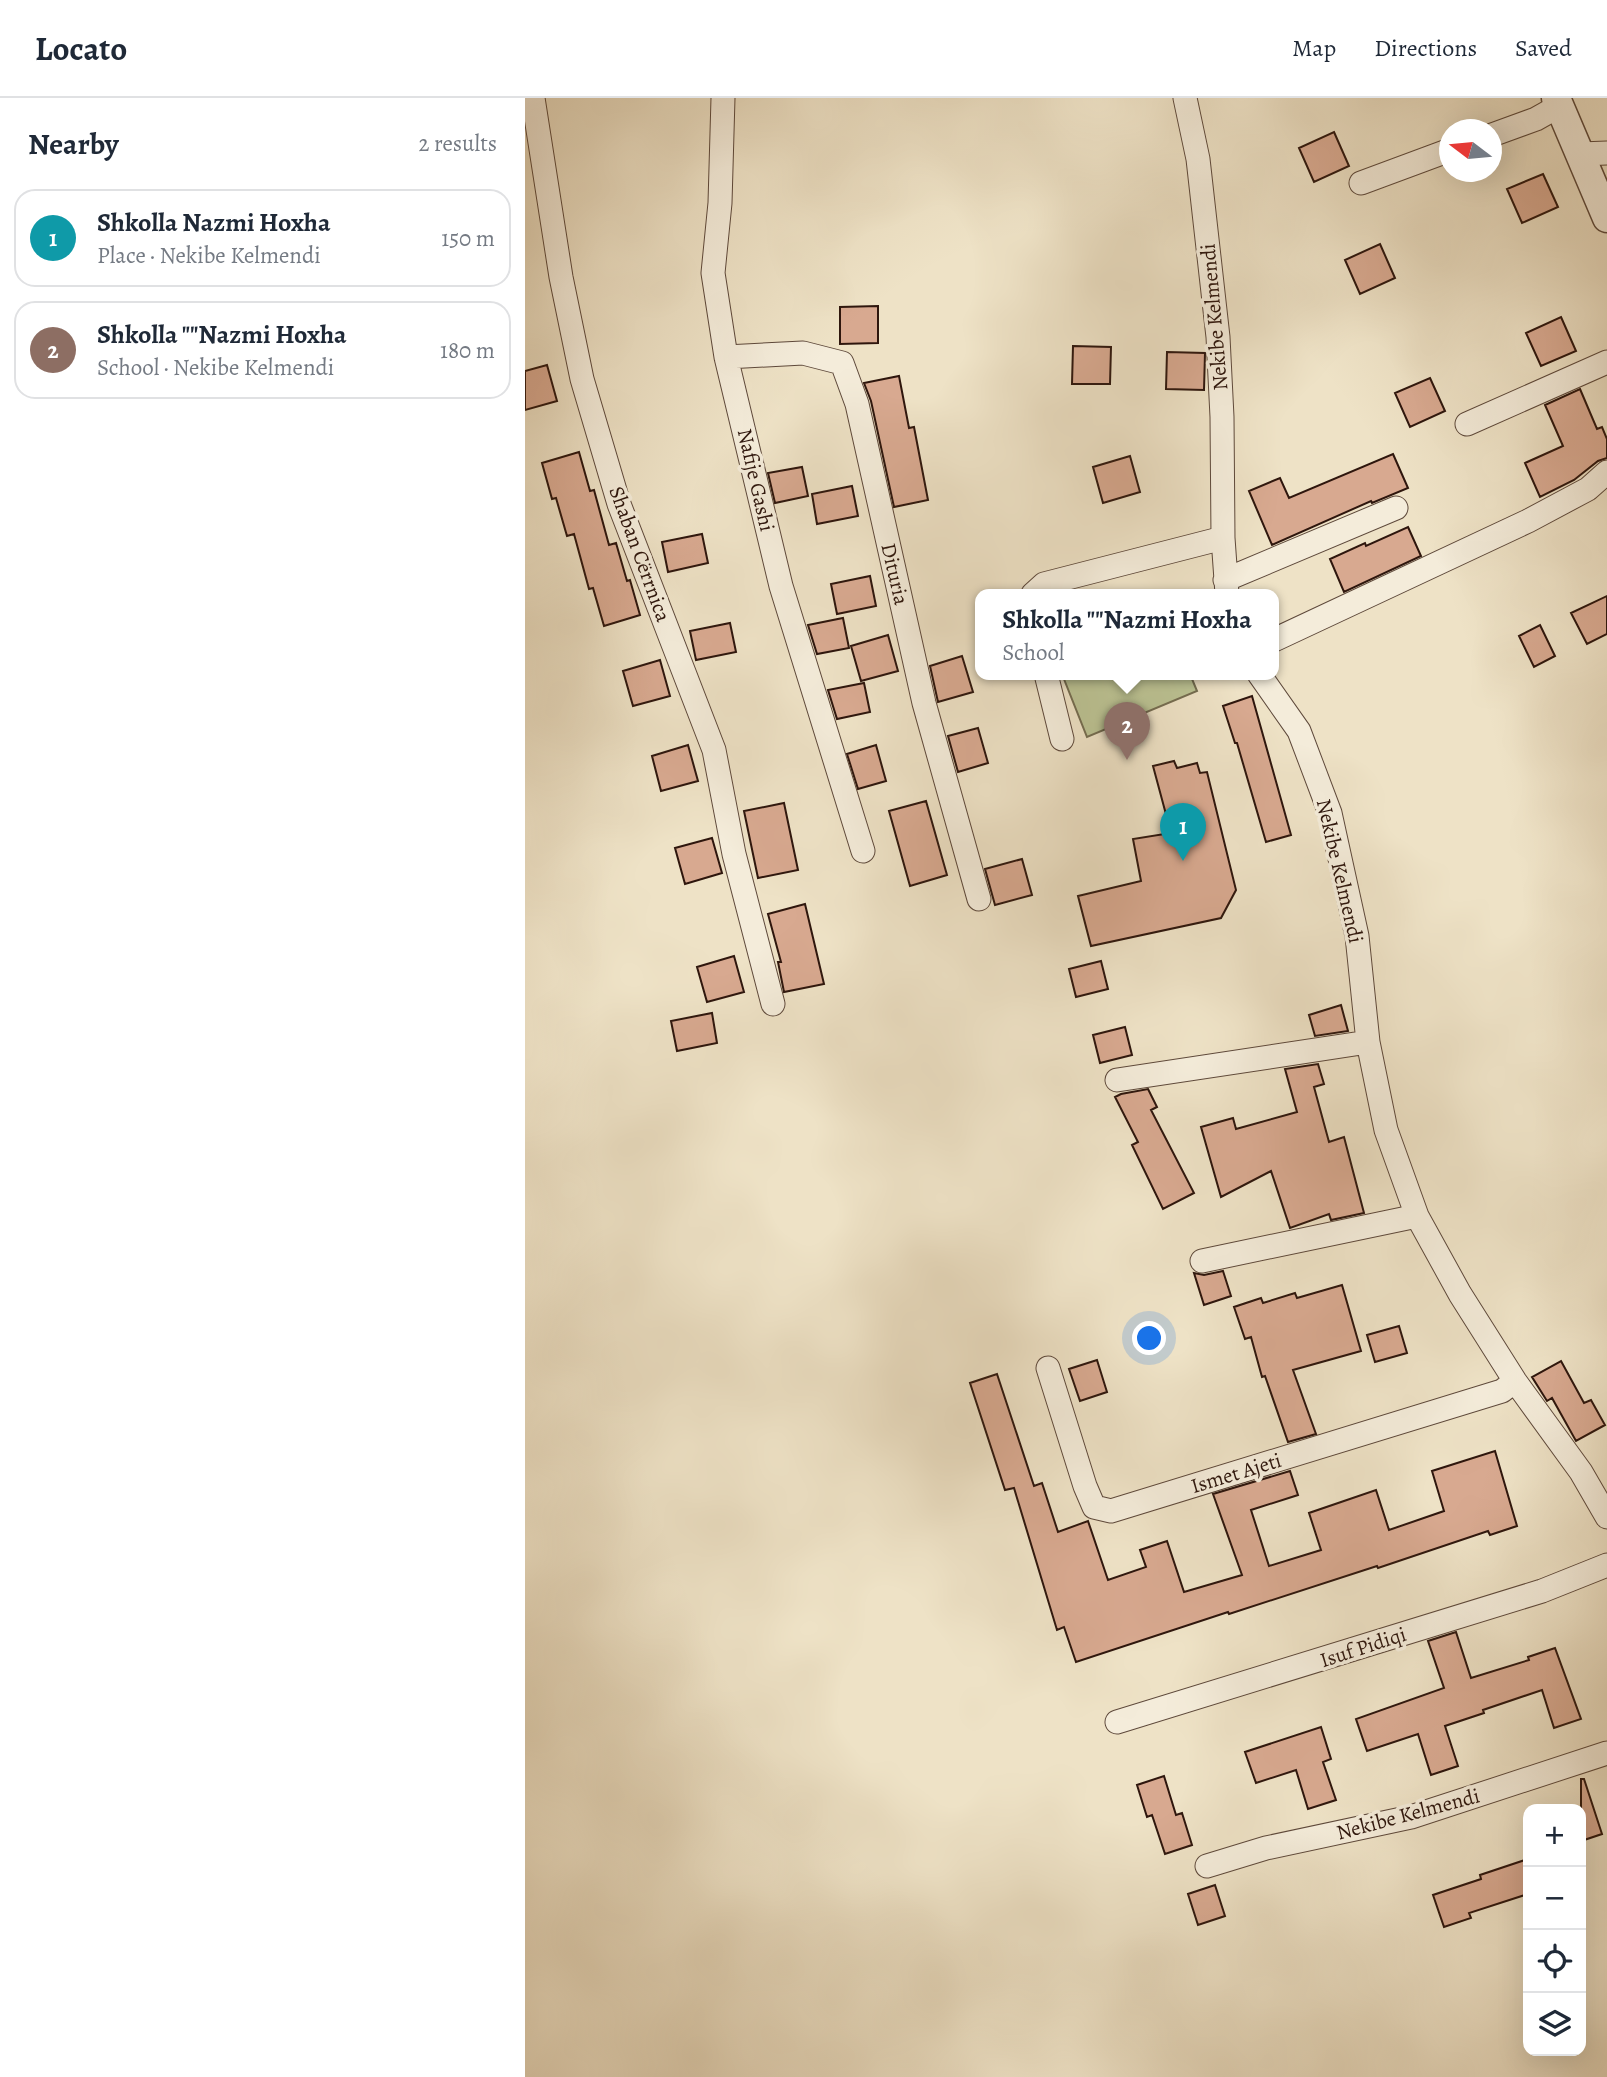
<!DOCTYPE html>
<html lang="en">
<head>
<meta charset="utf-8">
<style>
  :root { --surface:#fff; --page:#f2f2f3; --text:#1f2937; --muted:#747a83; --line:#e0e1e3; --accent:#b45309 }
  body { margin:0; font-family:Alegreya,serif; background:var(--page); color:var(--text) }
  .controls { position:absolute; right:21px; bottom:21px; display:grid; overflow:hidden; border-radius:14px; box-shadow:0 7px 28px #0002 }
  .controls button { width:63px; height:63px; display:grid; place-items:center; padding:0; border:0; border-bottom:2px solid var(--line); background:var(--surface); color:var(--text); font:35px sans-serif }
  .compass { position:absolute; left:914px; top:21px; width:63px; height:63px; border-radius:50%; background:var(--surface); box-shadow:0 7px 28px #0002; rotate:286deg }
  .you { position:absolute; left:625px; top:1241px; width:24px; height:24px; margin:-18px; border:5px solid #fff; border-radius:50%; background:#1a73e8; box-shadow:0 0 0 10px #1a73e833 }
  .badge { display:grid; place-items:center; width:46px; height:46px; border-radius:50%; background:var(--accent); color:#fff; font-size:23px; font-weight:700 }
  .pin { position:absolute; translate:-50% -58px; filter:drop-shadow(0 2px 4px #0008) }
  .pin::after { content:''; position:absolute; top:37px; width:24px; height:21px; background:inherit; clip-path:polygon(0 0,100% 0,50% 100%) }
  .popup { position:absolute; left:450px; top:491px; width:304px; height:91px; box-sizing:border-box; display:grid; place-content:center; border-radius:14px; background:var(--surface); filter:drop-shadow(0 2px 5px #0005); font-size:23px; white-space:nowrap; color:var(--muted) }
  .popup b { font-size:26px; color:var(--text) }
  .popup::after { content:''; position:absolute; left:50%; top:100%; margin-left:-14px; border:14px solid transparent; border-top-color:var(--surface) }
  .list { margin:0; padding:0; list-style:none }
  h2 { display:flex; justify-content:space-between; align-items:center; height:91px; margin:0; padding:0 28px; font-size:30px }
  h2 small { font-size:23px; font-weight:400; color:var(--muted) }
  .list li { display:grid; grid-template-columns:46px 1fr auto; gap:21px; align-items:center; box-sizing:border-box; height:98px; margin:0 14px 14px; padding:0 14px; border:2px solid var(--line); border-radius:21px }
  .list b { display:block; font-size:26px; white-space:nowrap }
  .list p { margin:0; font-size:23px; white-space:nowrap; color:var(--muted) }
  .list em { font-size:23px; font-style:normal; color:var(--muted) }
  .icon { flex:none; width:38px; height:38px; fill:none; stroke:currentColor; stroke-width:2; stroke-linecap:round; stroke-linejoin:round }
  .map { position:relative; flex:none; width:1082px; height:1979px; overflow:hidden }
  header { display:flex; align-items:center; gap:42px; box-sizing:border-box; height:98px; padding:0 35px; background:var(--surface); border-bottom:2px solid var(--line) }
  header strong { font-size:33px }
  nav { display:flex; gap:38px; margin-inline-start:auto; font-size:24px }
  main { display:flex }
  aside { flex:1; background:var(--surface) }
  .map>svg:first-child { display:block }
</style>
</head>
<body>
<header>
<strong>Locato</strong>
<nav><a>Map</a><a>Directions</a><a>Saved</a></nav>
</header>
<main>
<aside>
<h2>Nearby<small>2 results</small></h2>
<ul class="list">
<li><span class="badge" style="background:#0f9aa8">1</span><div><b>Shkolla Nazmi Hoxha</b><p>Place · Nekibe Kelmendi</p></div><em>150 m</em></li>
<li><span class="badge" style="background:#8d6e63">2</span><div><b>Shkolla &quot;&quot;Nazmi Hoxha</b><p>School · Nekibe Kelmendi</p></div><em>180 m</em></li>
</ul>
</aside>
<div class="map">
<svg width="1082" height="1979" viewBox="0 0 1082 1979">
  <rect width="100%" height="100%" fill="#eee2c6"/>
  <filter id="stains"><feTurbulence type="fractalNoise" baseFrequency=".00286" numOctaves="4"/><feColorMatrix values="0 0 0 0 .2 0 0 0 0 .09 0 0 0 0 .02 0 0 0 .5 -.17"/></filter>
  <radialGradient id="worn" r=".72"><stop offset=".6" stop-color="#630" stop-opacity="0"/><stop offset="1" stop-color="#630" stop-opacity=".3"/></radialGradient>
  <path fill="#bbc293" stroke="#746c50" stroke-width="2" d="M 537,576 L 665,576 L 672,593 L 562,639 Z"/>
  <path fill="#d8a990" stroke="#2e160d" stroke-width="2" d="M 809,34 L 824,68 L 789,84 L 774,50 Z
    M 1018,76 L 1033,109 L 997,125 L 982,91 Z
    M 855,146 L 870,180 L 835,196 L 820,162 Z
    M 353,208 L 353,245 L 315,246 L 315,209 Z
    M 1036,219 L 1051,253 L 1016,268 L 1001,235 Z
    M 548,248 L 586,249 L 585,286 L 547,286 Z
    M 642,254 L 680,255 L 679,292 L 641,291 Z
    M 22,267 L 32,303 L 0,312 L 0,273 Z
    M 374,278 L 384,330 L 389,329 L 403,402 L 369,409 L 346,303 L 339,285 Z
    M 905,280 L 920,313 L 885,329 L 870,295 Z
    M 1055,291 L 1072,331 L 1077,329 L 1082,341 L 1082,360 L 1073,363 L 1049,382 L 1015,399 L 1000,365 L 1038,348 L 1020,307 Z
    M 54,354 L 65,393 L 69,392 L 84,447 L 91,445 L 102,483 L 105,482 L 115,517 L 79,528 L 68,490 L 64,491 L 49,436 L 42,438 L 31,400 L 27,401 L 17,365 Z
    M 868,356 L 883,390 L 847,405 L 846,403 L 747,447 L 724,393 L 755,380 L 764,400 Z
    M 605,358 L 615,394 L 578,405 L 568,369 Z
    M 277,369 L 283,398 L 250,405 L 243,375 Z
    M 327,388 L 333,418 L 292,426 L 287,396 Z
    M 883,429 L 896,458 L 819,494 L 805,461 L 840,445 L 841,448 Z
    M 177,436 L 183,465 L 143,474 L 137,444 Z
    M 345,478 L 351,508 L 312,516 L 306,486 Z
    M 1082,498 L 1082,536 L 1062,546 L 1046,515 Z
    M 318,520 L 324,550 L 292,556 L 283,527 Z
    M 205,525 L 211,554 L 171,562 L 165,533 Z
    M 1015,527 L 1030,558 L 1009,569 L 994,538 Z
    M 363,537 L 373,573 L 336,583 L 326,548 Z
    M 437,558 L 448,594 L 413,604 L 405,568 Z
    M 135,562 L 145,598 L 108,608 L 98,573 Z
    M 339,585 L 345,614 L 312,621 L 303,592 Z
    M 727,598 L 766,737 L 741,744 L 712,645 L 710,645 L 698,608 Z
    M 453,630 L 463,665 L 433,674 L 423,638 Z
    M 163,647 L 173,683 L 136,693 L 127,658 Z
    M 351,647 L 361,683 L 333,691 L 322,656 Z
    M 649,663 L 652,670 L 672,665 L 675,675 L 682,674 L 711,792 L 696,820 L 566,848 L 553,798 L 616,783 L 608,741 L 646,735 L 628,668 Z
    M 401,703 L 422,777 L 385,788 L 364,713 Z
    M 259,705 L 273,772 L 233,780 L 219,713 Z
    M 187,740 L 197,775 L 160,786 L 150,750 Z
    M 497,761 L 507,797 L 470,807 L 460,771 Z
    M 280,806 L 299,886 L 259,894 L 253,864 L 256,864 L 243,816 Z
    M 209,858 L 219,894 L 182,904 L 172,869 Z
    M 576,863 L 583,891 L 551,899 L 544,871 Z
    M 816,907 L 823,933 L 790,938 L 784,917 Z
    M 187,915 L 192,945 L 152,953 L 146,923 Z
    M 600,929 L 607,957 L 575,965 L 568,937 Z
    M 793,966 L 799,986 L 789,989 L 804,1044 L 819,1039 L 839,1115 L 806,1122 L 804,1116 L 765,1130 L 746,1073 L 696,1099 L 676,1029 L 708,1020 L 711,1031 L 772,1014 L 760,971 Z
    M 623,991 L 632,1009 L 626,1012 L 669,1095 L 638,1111 L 607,1047 L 613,1044 L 590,999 L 596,996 Z
    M 698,1173 L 706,1198 L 679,1207 L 669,1175 L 679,1177 Z
    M 817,1187 L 836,1253 L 768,1272 L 791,1336 L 763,1344 L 740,1278 L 737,1279 L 726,1239 L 720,1241 L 709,1209 L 736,1200 L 738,1205 L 770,1195 L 772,1200 Z
    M 874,1228 L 882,1255 L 850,1264 L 842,1237 Z
    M 572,1262 L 582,1294 L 555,1303 L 544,1271 Z
    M 1036,1263 L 1059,1305 L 1066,1302 L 1080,1327 L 1051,1343 L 1027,1300 L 1022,1303 L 1007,1279 Z
    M 472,1276 L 509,1388 L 517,1385 L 533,1434 L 563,1423 L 583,1482 L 621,1469 L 615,1452 L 642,1443 L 659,1494 L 717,1477 L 688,1396 L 765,1373 L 773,1397 L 726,1412 L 744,1468 L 796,1452 L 784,1415 L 851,1392 L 864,1432 L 919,1413 L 907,1373 L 970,1353 L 992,1428 L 965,1437 L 963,1433 L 853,1470 L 852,1468 L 704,1516 L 703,1514 L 551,1564 L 539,1529 L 532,1532 L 489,1390 L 480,1392 L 445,1285 Z
    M 931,1534 L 946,1580 L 1004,1562 L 1003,1559 L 1030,1550 L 1056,1621 L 1029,1630 L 1017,1592 L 958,1612 L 959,1615 L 920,1628 L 933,1668 L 906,1677 L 893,1636 L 842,1653 L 831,1621 L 919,1590 L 903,1543 Z
    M 796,1629 L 806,1661 L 798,1664 L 811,1702 L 783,1711 L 771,1672 L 731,1685 L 720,1654 Z
    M 639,1678 L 651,1717 L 657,1715 L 667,1747 L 640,1756 L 627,1717 L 622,1719 L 612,1687 Z
    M 1056,1681 L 1059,1681 L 1077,1736 L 1056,1743 Z
    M 1003,1761 L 1003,1796 L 944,1815 L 946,1820 L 919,1829 L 908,1797 L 956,1781 L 955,1777 Z
    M 690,1787 L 700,1818 L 673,1827 L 663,1796 Z"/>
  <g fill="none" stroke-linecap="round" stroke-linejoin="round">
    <g stroke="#5e493b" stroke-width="25">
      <path id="minor" d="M 8,0 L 36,179 L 57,281 L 94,406 L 189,652 L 209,756 L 248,906
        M 198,0 L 195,105 L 188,175 L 201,259 L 256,488 L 338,753
        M 660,0 L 673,61 L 693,239 L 697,319 L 698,440 L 702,496
        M 967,37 L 1011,21 L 1034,8
        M 1056,56 L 1082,55
        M 836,85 L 925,52
        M 201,259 L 278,255 L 317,265 L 332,306 L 399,605 L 454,801
        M 942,326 L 1082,264
        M 700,482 L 871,410
        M 508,496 L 519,486 L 698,440
        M 749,542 L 1003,423 L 1063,391 L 1082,374
        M 521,576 L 537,641
        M 734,576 L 774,633 L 805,715 L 832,838 L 843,944 L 861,1032 L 892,1118 L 935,1196 L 990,1283 L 1056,1374 L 1082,1419
        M 592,982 L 843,944
        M 677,1163 L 892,1118
        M 523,1270 L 560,1388 L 569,1409 L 586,1413 L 977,1293 L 990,1283
        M 592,1624 L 1017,1493 L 1082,1467
        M 682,1768 L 741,1750 L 886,1719 L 1082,1655"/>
    </g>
    <g stroke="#5e493b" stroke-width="31">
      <path id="tertiary" d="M 1031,0 L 1082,120"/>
    </g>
    <use href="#minor" stroke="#f4ecda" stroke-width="23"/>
    <use href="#tertiary" stroke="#f4ecda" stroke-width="28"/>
  </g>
  <g text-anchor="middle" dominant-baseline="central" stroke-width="7" stroke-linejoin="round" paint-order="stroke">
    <g font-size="21" fill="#2e160d" stroke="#f4ecda">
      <text transform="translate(689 219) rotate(-95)">Nekibe Kelmendi</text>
      <text transform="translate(231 382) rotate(77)">Nafije Gashi</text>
      <text transform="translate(115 456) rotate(70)">Shaban Cërrnica</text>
      <text transform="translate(370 476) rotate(77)">Dituria</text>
      <text transform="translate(815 773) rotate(77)">Nekibe Kelmendi</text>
      <text transform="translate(711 1375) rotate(-17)">Ismet Ajeti</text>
      <text transform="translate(838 1549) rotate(-18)">Isuf Pidiqi</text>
      <text transform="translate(883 1716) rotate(-15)">Nekibe Kelmendi</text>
    </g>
  </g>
  <rect width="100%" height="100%" filter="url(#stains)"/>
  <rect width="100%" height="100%" fill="url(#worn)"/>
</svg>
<div class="controls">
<button>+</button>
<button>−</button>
<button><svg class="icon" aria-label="locate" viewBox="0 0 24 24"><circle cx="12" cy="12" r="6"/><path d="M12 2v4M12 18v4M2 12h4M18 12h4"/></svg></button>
<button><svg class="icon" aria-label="layers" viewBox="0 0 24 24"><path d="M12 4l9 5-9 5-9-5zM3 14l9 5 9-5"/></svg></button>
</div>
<svg class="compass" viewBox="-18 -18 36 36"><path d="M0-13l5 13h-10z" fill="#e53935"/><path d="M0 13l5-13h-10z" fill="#747a83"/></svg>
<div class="you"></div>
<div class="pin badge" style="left:658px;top:763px;background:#0f9aa8">1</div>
<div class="pin badge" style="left:602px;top:662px;background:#8d6e63">2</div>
<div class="popup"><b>Shkolla &quot;&quot;Nazmi Hoxha</b>School</div>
</div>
</main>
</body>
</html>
